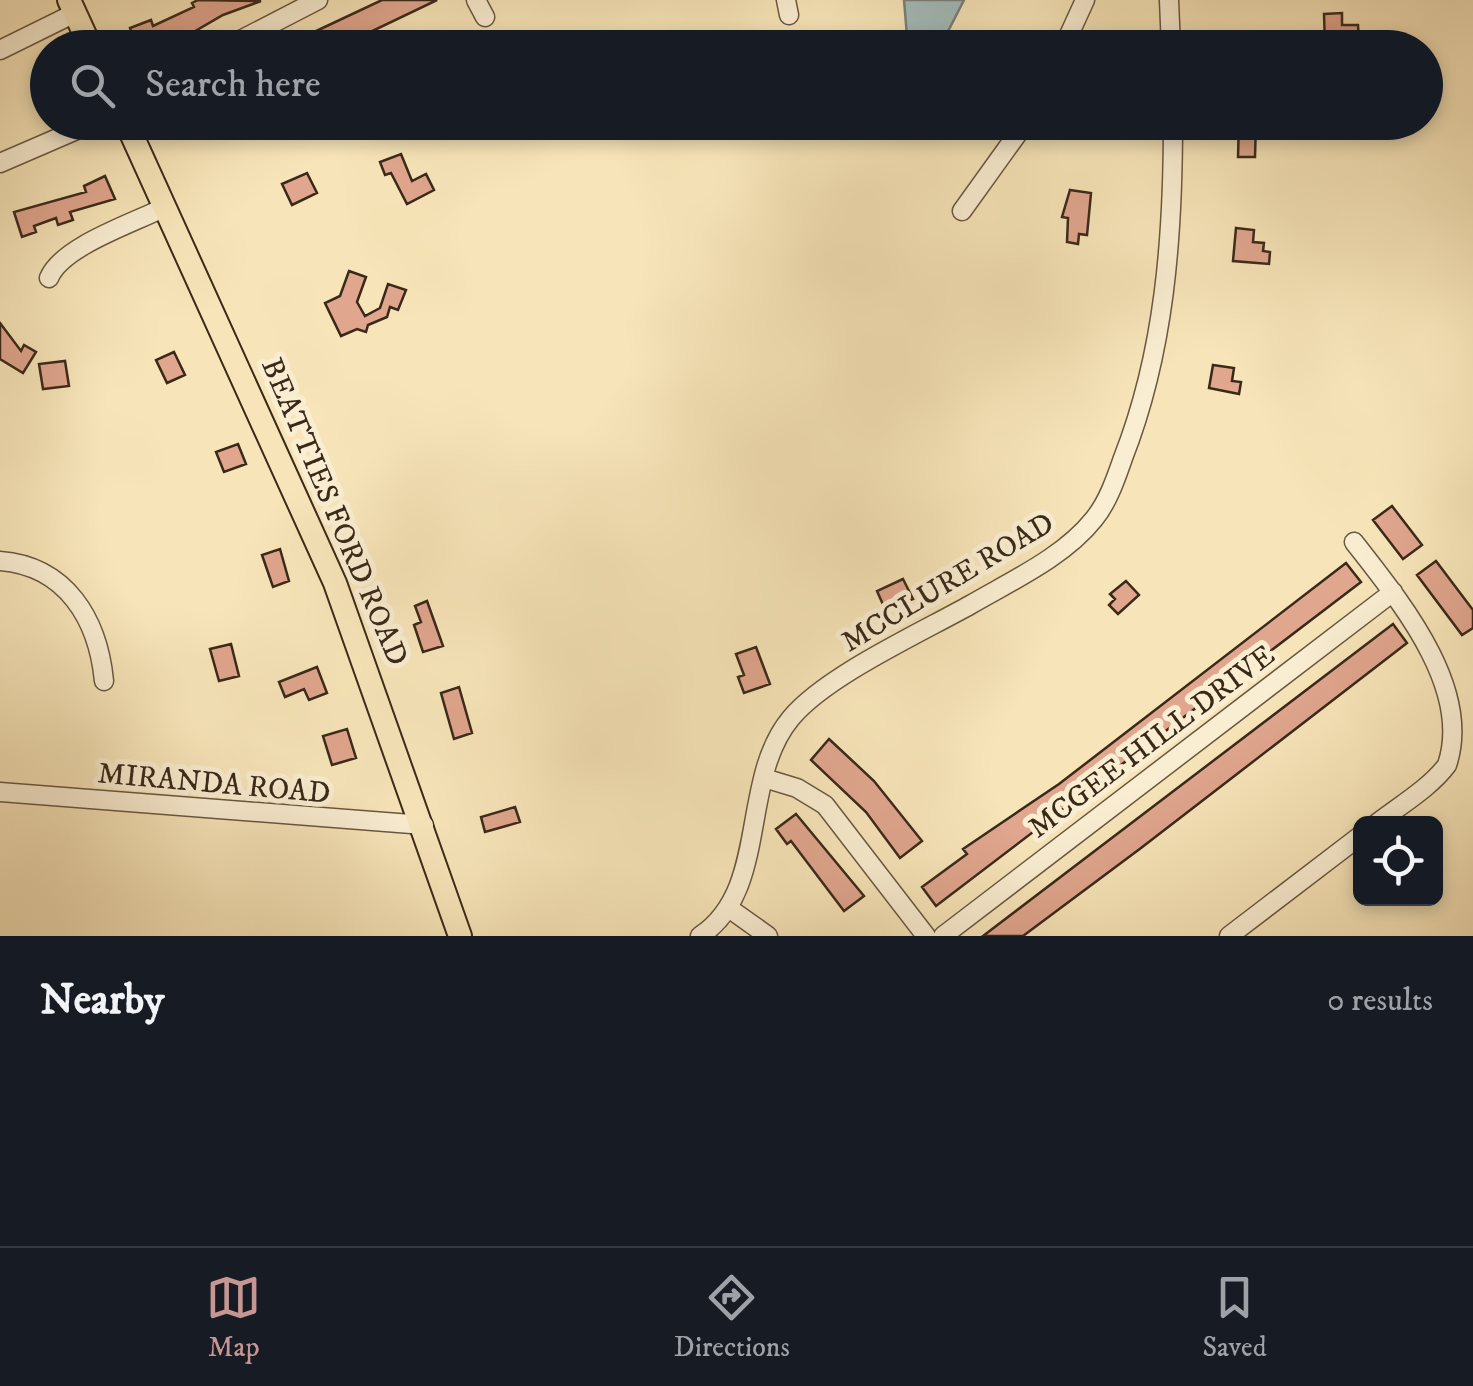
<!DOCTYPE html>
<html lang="en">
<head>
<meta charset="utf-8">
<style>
  :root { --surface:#171b24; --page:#242831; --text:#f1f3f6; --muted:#9ea1a6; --line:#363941; --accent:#c59692 }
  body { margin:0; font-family:"IM FELL DW Pica",serif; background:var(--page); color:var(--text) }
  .controls { position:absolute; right:30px; bottom:30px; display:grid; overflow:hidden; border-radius:15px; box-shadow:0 5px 15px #0003 }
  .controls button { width:90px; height:90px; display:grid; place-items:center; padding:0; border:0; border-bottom:2px solid var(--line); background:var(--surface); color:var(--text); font:50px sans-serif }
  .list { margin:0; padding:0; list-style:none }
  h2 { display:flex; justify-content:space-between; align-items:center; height:130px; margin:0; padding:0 40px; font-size:42px }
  h2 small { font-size:32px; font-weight:400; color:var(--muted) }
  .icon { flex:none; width:55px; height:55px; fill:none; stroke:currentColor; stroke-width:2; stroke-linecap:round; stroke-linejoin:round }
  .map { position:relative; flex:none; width:1473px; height:936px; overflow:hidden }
  .search { position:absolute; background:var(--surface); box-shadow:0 5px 15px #0003; left:30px; right:30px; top:30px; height:110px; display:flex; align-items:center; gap:25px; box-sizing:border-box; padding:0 35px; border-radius:55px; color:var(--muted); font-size:38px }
  .sheet { height:310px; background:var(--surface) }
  nav { display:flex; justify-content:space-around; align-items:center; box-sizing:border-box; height:140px; border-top:2px solid var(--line); background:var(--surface); font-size:28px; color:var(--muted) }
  nav a { display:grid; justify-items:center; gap:5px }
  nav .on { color:var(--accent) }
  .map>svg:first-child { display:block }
</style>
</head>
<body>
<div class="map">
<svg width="1473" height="936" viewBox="0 0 1473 936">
  <rect width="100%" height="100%" fill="#f7e5b9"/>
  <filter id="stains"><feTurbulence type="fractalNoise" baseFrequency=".002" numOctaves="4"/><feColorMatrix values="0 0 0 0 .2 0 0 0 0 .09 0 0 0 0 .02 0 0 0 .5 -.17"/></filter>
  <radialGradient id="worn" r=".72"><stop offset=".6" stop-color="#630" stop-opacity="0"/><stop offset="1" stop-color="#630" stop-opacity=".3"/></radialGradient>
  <path fill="#a3bcbb" stroke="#79817a" stroke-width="2.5" d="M 904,0 L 964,0 L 940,47 L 903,48 L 907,36 Z"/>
  <path fill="#e0a68e" stroke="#3a2919" stroke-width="2.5" d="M 198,0 L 261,1 L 223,15 L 166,48 L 138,48 L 130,28 L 151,20 L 153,26 L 194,7 L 192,3 Z
    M 382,0 L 437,0 L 337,48 L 280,48 Z
    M 1342,13 L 1342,25 L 1358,25 L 1359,41 L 1325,44 L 1324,14 Z
    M 1239,122 L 1256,122 L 1255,157 L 1238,157 Z
    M 401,154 L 412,181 L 426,174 L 434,190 L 407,204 L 391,173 L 385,175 L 380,162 Z
    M 307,173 L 317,193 L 292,205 L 282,184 Z
    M 105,176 L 115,199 L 70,212 L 73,220 L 58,225 L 56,218 L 34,226 L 36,232 L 22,237 L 14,212 L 86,192 L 84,186 Z
    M 1070,190 L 1091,193 L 1087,235 L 1079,234 L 1078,244 L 1067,242 L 1068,218 L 1062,217 Z
    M 1236,228 L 1254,230 L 1253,242 L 1264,243 L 1263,251 L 1270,252 L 1269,264 L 1233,261 Z
    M 349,271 L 366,277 L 357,302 L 365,316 L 380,308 L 388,284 L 406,290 L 398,310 L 390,307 L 387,317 L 368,325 L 366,332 L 357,329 L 341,336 L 325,303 L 340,296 Z
    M 0,323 L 21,351 L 24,345 L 36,352 L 23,373 L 0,359 Z
    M 174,352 L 185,375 L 167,383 L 156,360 Z
    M 65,361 L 69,386 L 43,389 L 39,364 Z
    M 1213,365 L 1234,368 L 1232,381 L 1241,382 L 1239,394 L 1209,388 Z
    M 238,444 L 246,464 L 224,472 L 216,452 Z
    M 1392,506 L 1422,545 L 1403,559 L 1373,520 Z
    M 280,549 L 289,581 L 273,587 L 262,555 Z
    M 1436,561 L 1473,610 L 1473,628 L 1462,635 L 1417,575 Z
    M 1346,563 L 1361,582 L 936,906 L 922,887 L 967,854 L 963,849 L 1059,784 Z
    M 903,579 L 913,599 L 885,609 L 877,591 Z
    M 1126,581 L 1139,595 L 1118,614 L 1109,605 L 1115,599 L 1110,594 Z
    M 427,601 L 443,646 L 423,652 L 414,625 L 421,622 L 415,606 Z
    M 1393,624 L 1407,643 L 1141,848 L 1023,936 L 983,936 Z
    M 231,644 L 239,676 L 219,681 L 210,649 Z
    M 756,647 L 770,684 L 744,693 L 738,677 L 744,675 L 736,654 Z
    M 317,667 L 327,693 L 309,700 L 304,689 L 285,697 L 279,682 Z
    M 459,687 L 472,733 L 454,739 L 441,693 Z
    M 347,729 L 356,758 L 332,765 L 323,736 Z
    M 829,739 L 874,781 L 922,841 L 900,858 L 866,812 L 811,760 Z
    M 515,807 L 520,822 L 485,832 L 481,817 Z
    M 796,814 L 864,896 L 844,911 L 791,841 L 787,844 L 776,829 Z"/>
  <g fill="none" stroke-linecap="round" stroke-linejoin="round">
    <g stroke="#695841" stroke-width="21">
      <path id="minor" d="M 476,0 L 485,17
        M 786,0 L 789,15
        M 1169,0 L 1171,48
        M 225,48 L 318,0
        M 1063,48 L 1085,0
        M 0,50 L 75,13
        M 0,163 L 95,122
        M 962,211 L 1026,122
        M 49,278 C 62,246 134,223 165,207
        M 1354,542 C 1399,600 1473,688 1447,765 C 1430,788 1399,806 1376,824
        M 0,561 C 66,566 98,619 104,681
        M 764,778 L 797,788 L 825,805 L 926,936
        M 0,792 L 424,825
        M 730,909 L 768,936
        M 700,936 C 770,890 739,780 791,718 C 826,676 920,633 970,605 C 1011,581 1064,557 1094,519 C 1108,502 1116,478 1123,458 C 1165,351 1173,236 1173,122
        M 943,936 L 1393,592
        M 1229,936 L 1360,836"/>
    </g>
    <g stroke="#3a2919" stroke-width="26">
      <path id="major" d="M 69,0 L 91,48
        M 126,122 L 335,583 L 460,936"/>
    </g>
    <use href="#minor" stroke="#faeed2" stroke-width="18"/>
    <use href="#major" stroke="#f7e5b9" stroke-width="22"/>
  </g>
  <g text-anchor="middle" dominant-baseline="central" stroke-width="10" stroke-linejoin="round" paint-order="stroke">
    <g font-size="30" fill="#3a2919" stroke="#faeed2">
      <text transform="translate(334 512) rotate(67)">BEATTIES FORD ROAD</text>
      <text transform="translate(948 583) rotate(-31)">MCCLURE ROAD</text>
      <text transform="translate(1152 742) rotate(-37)">MCGEE HILL DRIVE</text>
      <text transform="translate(214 784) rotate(5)">MIRANDA ROAD</text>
    </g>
  </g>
  <rect width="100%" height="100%" filter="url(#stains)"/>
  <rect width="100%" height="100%" fill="url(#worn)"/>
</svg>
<div class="controls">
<button><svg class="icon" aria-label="locate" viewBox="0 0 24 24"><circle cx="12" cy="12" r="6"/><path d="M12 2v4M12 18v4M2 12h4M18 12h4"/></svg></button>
</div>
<div class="search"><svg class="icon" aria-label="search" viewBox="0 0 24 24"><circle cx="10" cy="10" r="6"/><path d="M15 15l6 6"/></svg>Search here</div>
</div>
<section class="sheet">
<h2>Nearby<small>0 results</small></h2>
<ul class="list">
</ul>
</section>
<nav>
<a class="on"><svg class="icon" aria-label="map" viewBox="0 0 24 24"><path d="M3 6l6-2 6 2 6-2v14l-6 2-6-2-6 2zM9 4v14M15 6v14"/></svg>Map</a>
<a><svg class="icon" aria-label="directions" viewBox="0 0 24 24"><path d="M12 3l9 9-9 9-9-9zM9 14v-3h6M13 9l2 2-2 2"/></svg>Directions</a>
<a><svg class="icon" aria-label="saved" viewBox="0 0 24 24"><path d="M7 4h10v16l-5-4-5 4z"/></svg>Saved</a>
</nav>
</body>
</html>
